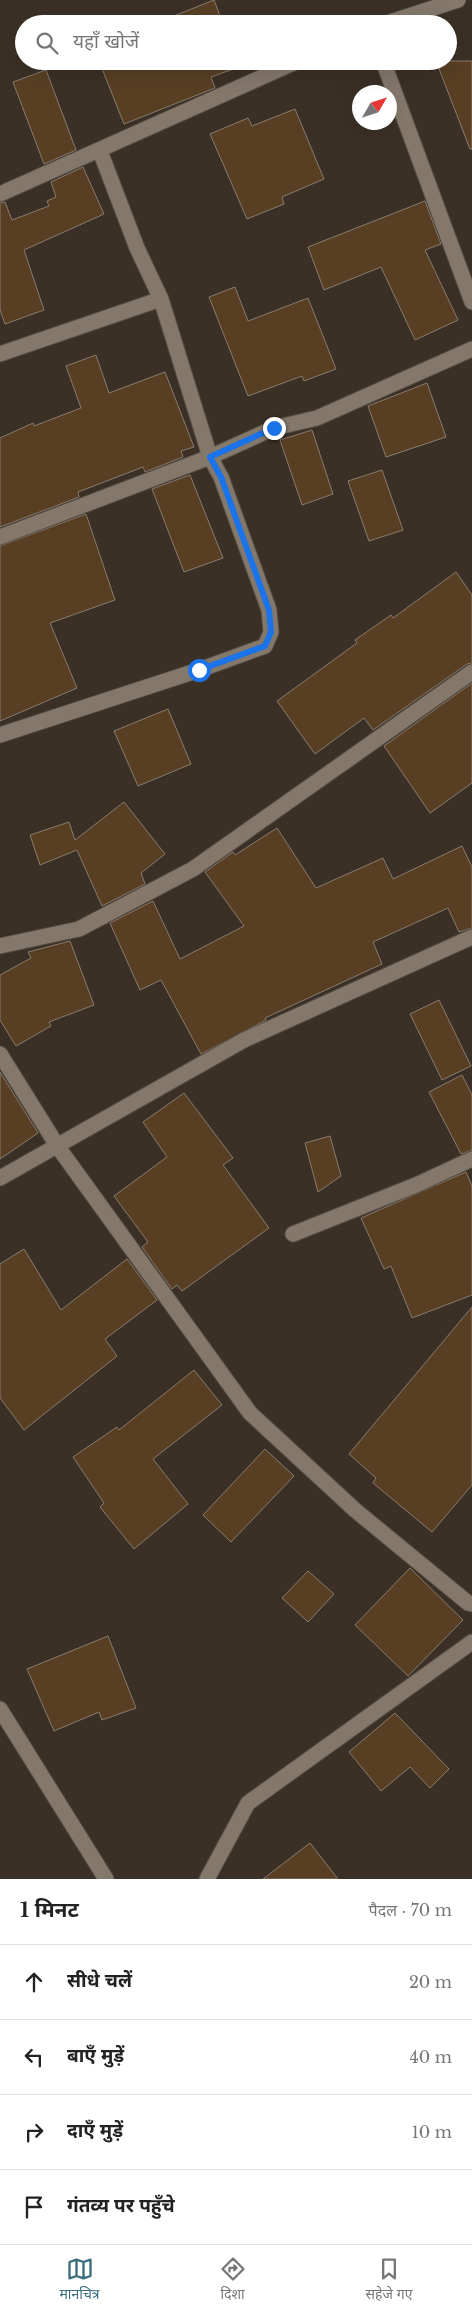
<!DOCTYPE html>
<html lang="hi">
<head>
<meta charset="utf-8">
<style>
  :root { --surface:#fff; --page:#f6f6f6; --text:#222; --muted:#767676; --line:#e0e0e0; --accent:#3b6d7a }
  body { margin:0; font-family:"Libre Baskerville","Noto Sans Devanagari",serif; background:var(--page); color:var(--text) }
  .compass { position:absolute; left:352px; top:85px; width:45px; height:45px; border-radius:50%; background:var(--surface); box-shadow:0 5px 20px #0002; rotate:51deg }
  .stop { position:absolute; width:15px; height:15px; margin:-11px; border:4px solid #1a73e8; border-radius:50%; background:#fff }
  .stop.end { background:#1a73e8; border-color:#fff; box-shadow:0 1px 5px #0008 }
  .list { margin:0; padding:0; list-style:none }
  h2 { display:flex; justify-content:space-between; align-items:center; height:65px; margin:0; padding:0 20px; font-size:21px }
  h2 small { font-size:16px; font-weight:400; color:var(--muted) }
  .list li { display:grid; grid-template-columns:32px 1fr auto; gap:15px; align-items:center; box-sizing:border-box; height:75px; padding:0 20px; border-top:1px solid var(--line) }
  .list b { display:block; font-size:19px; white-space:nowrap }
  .list em { font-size:16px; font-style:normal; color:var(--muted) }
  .icon { flex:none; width:28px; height:28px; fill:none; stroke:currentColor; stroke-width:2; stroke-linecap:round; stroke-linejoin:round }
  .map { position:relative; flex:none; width:472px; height:1879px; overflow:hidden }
  .search { position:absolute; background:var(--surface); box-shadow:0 5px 20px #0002; left:15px; right:15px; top:15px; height:55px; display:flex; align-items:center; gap:12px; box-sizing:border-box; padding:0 18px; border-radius:28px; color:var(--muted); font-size:19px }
  .sheet { height:365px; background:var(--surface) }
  nav { display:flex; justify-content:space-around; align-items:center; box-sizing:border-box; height:70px; border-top:1px solid var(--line); background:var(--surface); font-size:14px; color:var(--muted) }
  nav a { display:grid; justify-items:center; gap:2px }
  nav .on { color:var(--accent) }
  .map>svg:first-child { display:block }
</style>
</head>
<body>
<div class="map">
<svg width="472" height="1879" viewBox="0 0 472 1879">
  <rect width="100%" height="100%" fill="#3b3025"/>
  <path fill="#583f24" stroke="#887c6f" d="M 214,0 L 223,24 L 162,24 L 167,22 L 166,19 Z
    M 99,61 L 237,61 L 239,67 L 211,77 L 215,88 L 124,124 Z
    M 436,61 L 472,61 L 472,149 L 470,149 Z
    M 46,70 L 76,150 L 44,164 L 13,82 Z
    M 295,109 L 324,179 L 282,197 L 284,204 L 247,219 L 210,134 L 248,118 L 252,126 Z
    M 83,167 L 104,214 L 24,250 L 44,310 L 5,324 L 0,310 L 0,203 L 5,202 L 12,220 L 49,206 L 47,201 L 56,197 L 51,182 Z
    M 425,201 L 441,244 L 425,250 L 458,320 L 415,340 L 381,267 L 324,290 L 308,247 Z
    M 235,287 L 248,321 L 308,298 L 336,369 L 304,381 L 302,376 L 248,396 L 209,297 Z
    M 96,355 L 109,393 L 165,372 L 194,447 L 181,451 L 183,457 L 145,472 L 143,467 L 78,492 L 79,497 L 0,527 L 0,438 L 33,423 L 34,426 L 81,408 L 66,366 Z
    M 427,383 L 446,437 L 386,457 L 368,406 Z
    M 312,430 L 333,494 L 302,505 L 280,440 Z
    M 382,470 L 403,530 L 369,541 L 348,481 Z
    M 190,475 L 223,558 L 184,572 L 152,489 Z
    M 86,514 L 115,600 L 50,623 L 77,688 L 0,721 L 0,546 Z
    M 456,572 L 472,595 L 472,663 L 467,664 L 373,730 L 364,718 L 315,754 L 277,701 L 357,643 L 355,640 L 391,615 L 393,618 Z
    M 472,683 L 472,783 L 430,813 L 384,746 Z
    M 168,709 L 191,764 L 138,786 L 114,731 Z
    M 124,802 L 165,854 L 141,873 L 145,884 L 102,906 L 77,850 L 40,865 L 30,835 L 69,822 L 75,840 Z
    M 277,828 L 316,888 L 383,858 L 393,879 L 462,846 L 472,867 L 472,928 L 459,932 L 448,908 L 373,942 L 382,964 L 265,1018 L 266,1020 L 201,1054 L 161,980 L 140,990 L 110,923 L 153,901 L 180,959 L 244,926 L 205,872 L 233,852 L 235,855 Z
    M 70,941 L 94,1005 L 49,1022 L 51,1026 L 16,1046 L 0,1020 L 0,975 L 31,958 L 28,952 Z
    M 439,1000 L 471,1066 L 442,1080 L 410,1014 Z
    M 0,1072 L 38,1133 L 0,1159 Z
    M 462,1075 L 472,1095 L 472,1150 L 461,1154 L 429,1092 Z
    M 184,1093 L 233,1158 L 223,1165 L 269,1228 L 182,1291 L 177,1285 L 172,1289 L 142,1247 L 148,1242 L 114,1196 L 167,1157 L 143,1122 Z
    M 330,1136 L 341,1176 L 318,1192 L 305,1143 Z
    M 466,1172 L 472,1186 L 472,1295 L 412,1318 L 391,1266 L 384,1269 L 361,1218 Z
    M 24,1249 L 61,1310 L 127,1259 L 157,1300 L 105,1339 L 117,1356 L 24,1430 L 0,1398 L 0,1264 Z
    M 472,1307 L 472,1485 L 432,1532 L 373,1483 L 376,1478 L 349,1454 Z
    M 194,1370 L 222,1405 L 153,1459 L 188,1504 L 134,1549 L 100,1507 L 104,1503 L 73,1457 L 117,1427 L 119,1430 Z
    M 265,1449 L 294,1476 L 231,1542 L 203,1515 Z
    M 410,1568 L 463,1620 L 408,1676 L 355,1625 Z
    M 308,1571 L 334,1594 L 308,1622 L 282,1598 Z
    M 108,1636 L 136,1708 L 102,1720 L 99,1712 L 54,1731 L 27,1669 Z
    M 395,1713 L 449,1769 L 430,1788 L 410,1767 L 381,1791 L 349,1752 Z
    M 310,1843 L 338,1879 L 263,1879 Z"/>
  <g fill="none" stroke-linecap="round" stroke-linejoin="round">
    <g stroke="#554d43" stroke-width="17">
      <path id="minor" d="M 384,24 L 458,0
        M 383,61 L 472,302
        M 0,194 L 298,61
        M 0,354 L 161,299 L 137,248 L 100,151
        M 0,537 L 210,457 L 274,428 L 317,418 L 472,349
        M 0,735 L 199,670 L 265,646 L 271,632 L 269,610 L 221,477 L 210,457 L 161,299
        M 0,946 L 79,929 L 193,869 L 472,672
        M 0,1054 L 58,1147 L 250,1413 L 355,1510 L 468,1603 L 472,1604
        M 0,1178 L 244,1040 L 472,937
        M 293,1234 L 416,1185 L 472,1159
        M 0,1709 L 106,1879
        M 207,1879 L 248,1803 L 472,1642"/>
    </g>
    <use href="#minor" stroke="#84786b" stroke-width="15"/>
  </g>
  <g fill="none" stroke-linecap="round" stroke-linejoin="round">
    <path stroke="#1a73e8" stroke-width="6" d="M 199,670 L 265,646 L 271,632 L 269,610 L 221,477 L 210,457 L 274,428"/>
  </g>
</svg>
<svg class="compass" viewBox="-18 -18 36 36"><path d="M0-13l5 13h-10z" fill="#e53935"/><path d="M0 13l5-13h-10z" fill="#767676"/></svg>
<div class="stop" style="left:199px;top:670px"></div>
<div class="stop end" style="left:274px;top:428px"></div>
<div class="search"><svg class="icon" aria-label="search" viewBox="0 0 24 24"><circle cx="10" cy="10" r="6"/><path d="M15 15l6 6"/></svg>यहाँ खोजें</div>
</div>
<section class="sheet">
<h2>1 मिनट<small>पैदल · 70 m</small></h2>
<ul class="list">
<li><svg class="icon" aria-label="ahead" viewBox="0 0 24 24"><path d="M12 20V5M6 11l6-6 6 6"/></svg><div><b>सीधे चलें</b></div><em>20 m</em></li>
<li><svg class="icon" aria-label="left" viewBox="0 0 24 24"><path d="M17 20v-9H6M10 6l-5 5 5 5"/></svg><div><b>बाएँ मुड़ें</b></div><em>40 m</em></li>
<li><svg class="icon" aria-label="right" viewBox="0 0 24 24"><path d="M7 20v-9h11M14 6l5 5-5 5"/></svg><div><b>दाएँ मुड़ें</b></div><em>10 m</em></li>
<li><svg class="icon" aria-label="arrive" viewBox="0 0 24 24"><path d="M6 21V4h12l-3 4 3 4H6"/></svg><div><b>गंतव्य पर पहुँचे</b></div></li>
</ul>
</section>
<nav>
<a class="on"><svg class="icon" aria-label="map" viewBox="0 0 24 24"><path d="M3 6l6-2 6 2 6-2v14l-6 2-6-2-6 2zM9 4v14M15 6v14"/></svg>मानचित्र</a>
<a><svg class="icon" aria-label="directions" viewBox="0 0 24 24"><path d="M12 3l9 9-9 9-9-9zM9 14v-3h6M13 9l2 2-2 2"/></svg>दिशा</a>
<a><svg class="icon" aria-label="saved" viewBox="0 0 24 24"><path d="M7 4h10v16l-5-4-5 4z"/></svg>सहेजे गए</a>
</nav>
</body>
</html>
